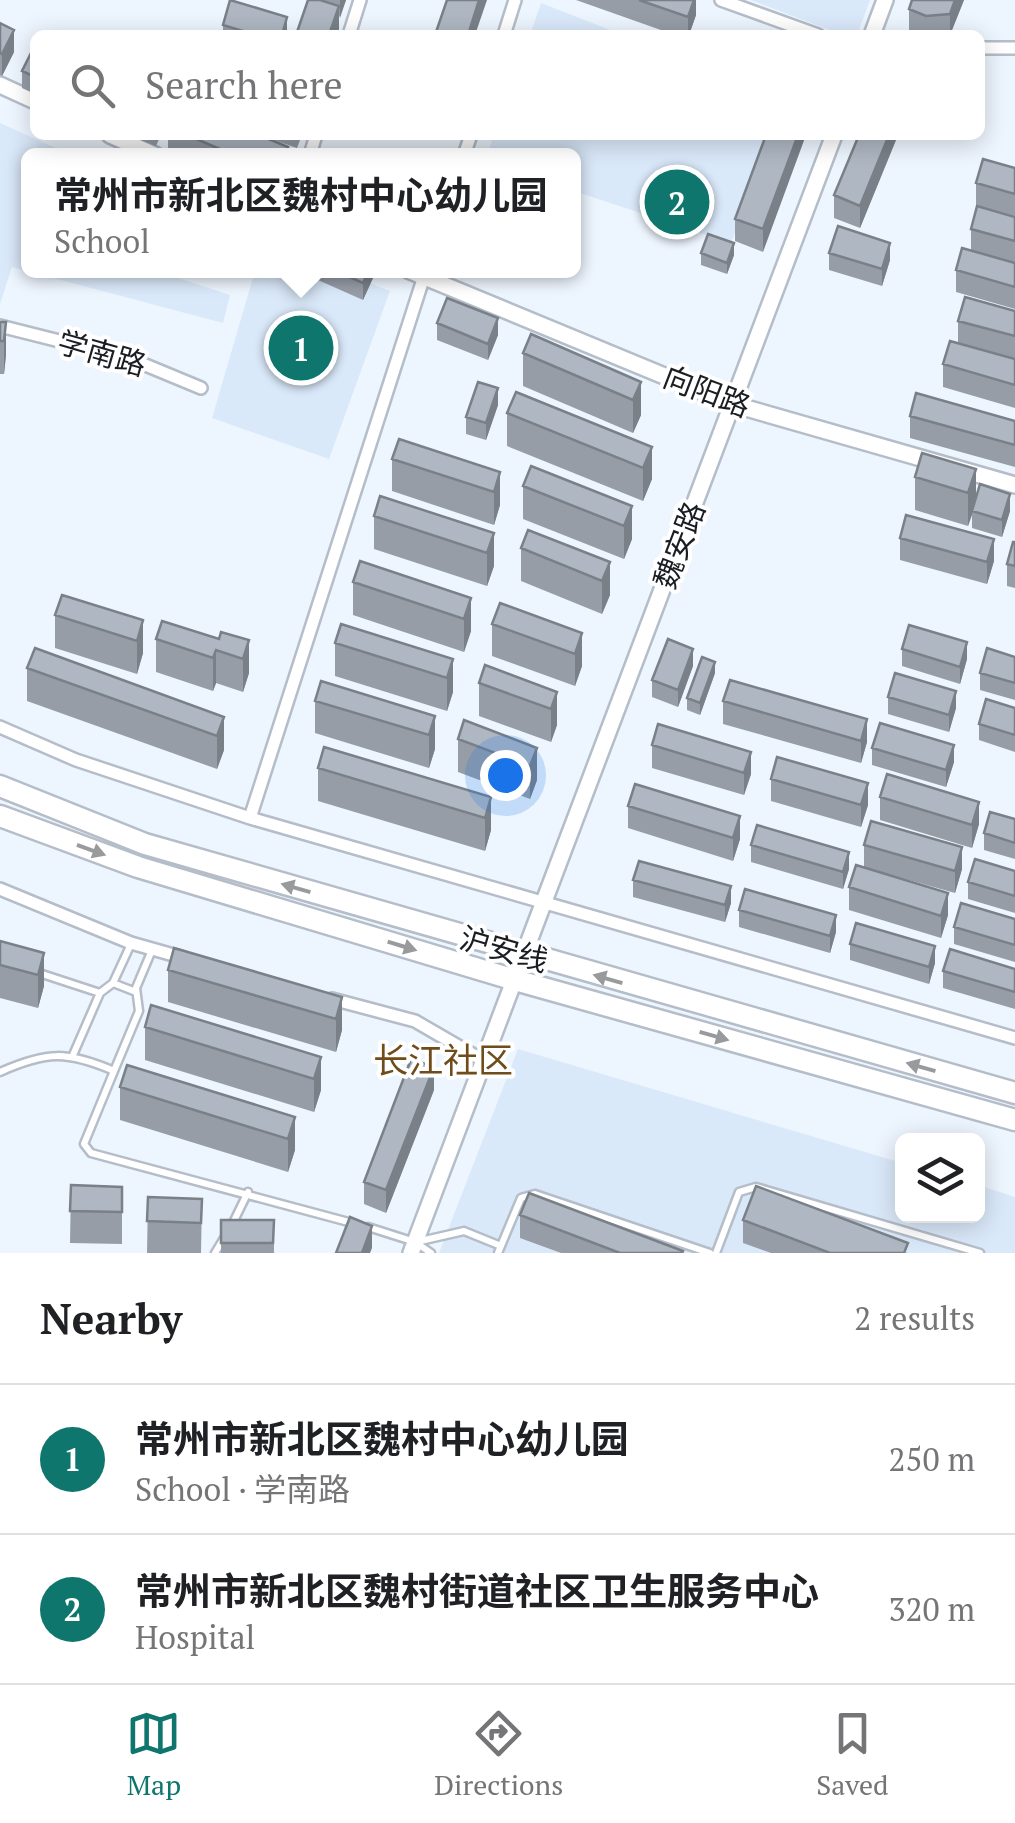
<!DOCTYPE html>
<html lang="en">
<head>
<meta charset="utf-8">
<style>
  :root { --surface:#fff; --page:#f2f2f2; --text:#202124; --muted:#757577; --line:#e0e0e0; --accent:#0f766e }
  body { margin:0; font-family:"PT Serif","Noto Sans SC",serif; background:var(--page); color:var(--text) }
  .controls { position:absolute; right:30px; bottom:30px; display:grid; overflow:hidden; border-radius:15px; box-shadow:0 5px 25px #0003 }
  .controls button { width:90px; height:90px; display:grid; place-items:center; padding:0; border:0; border-bottom:2px solid var(--line); background:var(--surface); color:var(--text); font:50px sans-serif }
  .you { position:absolute; left:505px; top:775px; width:35px; height:35px; margin:-25px; border:8px solid #fff; border-radius:50%; background:#1a73e8; box-shadow:0 0 0 15px #1a73e833 }
  .badge { display:grid; place-items:center; width:65px; height:65px; border-radius:50%; background:var(--accent); color:#fff; font-size:32px; font-weight:700 }
  .pin { position:absolute; translate:-50% -50%; border:5px solid #fff; box-shadow:0 2px 10px #0006 }
  .popup { position:absolute; left:21px; top:148px; width:560px; height:130px; box-sizing:border-box; display:grid; place-content:center; border-radius:15px; background:var(--surface); filter:drop-shadow(0 2px 8px #0005); font-size:32px; white-space:nowrap; color:var(--muted) }
  .popup b { font-size:38px; color:var(--text) }
  .popup::after { content:''; position:absolute; left:50%; top:100%; margin-left:-20px; border:20px solid transparent; border-top-color:var(--surface) }
  .list { margin:0; padding:0; list-style:none }
  h2 { display:flex; justify-content:space-between; align-items:center; height:130px; margin:0; padding:0 40px; font-size:42px }
  h2 small { font-size:32px; font-weight:400; color:var(--muted) }
  .list li { display:grid; grid-template-columns:65px 1fr auto; gap:30px; align-items:center; box-sizing:border-box; height:150px; padding:0 40px; border-top:2px solid var(--line) }
  .list b { display:block; font-size:38px; white-space:nowrap }
  .list p { margin:0; font-size:32px; white-space:nowrap; color:var(--muted) }
  .list em { font-size:32px; font-style:normal; color:var(--muted) }
  .icon { flex:none; width:55px; height:55px; fill:none; stroke:currentColor; stroke-width:2; stroke-linecap:round; stroke-linejoin:round }
  .map { position:relative; flex:none; width:1015px; height:1253px; overflow:hidden }
  .search { position:absolute; background:var(--surface); box-shadow:0 5px 25px #0003; left:30px; right:30px; top:30px; height:110px; display:flex; align-items:center; gap:25px; box-sizing:border-box; padding:0 35px; border-radius:15px; color:var(--muted); font-size:38px }
  .sheet { height:430px; background:var(--surface) }
  nav { display:flex; justify-content:space-around; align-items:center; box-sizing:border-box; height:140px; border-top:2px solid var(--line); background:var(--surface); font-size:28px; color:var(--muted) }
  nav a { display:grid; justify-items:center; gap:5px }
  nav .on { color:var(--accent) }
  .map>svg:first-child { display:block }
</style>
</head>
<body>
<div class="map">
<svg width="1015" height="1253" viewBox="0 0 1015 1253">
  <rect width="100%" height="100%" fill="#edf5fe"/>
  <path fill="#dae9fa" d="M 751,0 L 870,0 L 857,35 L 843,35 Z
    M 541,3 L 623,35 L 530,35 Z
    M 0,123 L 71,155 L 29,155 L 29,270 L 170,271 L 169,275 L 230,295 L 223,323 L 12,267 L 0,304 Z
    M 494,135 L 771,135 L 731,243 L 574,191 L 574,155 L 487,155 Z
    M 255,271 L 339,271 L 390,291 L 329,459 L 212,418 Z
    M 518,1049 L 902,1163 L 902,1216 L 978,1216 L 978,1185 L 1015,1197 L 1015,1253 L 439,1253 Z"/>
  <g fill="none" stroke-linecap="round" stroke-linejoin="round">
    <g stroke="#b4bdc8" stroke-width="11">
      <path id="lane" d="M 39,973 L 100,993
        M 113,983 L 136,992
        M 73,1055 L 100,993 L 113,983 L 131,944
        M 114,1071 L 139,1011 L 136,988 L 152,950
        M 0,1072 C 47,1051 67,1051 114,1071 L 84,1144 L 91,1153 L 356,1224
        M 231,1227 L 248,1192
        M 368,1227 L 415,1242 L 431,1253
        M 416,1242 L 464,1231 L 501,1246
        M 215,1253 L 224,1238
        M 498,1253 L 521,1198 L 535,1194 L 710,1253
        M 716,1253 L 739,1192 L 756,1187 L 980,1253"/>
    </g>
    <g stroke="#b4bdc8" stroke-width="16">
      <path id="street" d="M 721,0 L 818,35
        M 349,35 L 360,0
        M 504,35 L 515,0
        M 980,48 L 1015,48
        M 310,155 L 316,135
        M 464,155 L 471,135
        M 0,326 L 131,359 L 201,388
        M 0,727 L 76,760 L 250,818 L 1015,1038
        M 250,818 L 426,270
        M 0,889 L 131,943 L 184,958
        M 332,999 L 415,1021 L 484,1061"/>
    </g>
    <g stroke="#b4bdc8" stroke-width="20">
      <path id="secondary" d="M 872,35 L 885,0
        M 0,85 L 35,101
        M 110,135 L 155,155
        M 408,270 L 732,404 L 1015,485
        M 411,1253 L 834,135"/>
    </g>
    <g stroke="#b4bdc8" stroke-width="25">
      <path id="highway" d="M 0,786 L 145,844 L 1015,1093
        M 0,816 L 138,867 L 515,980 L 1015,1120"/>
    </g>
    <use href="#lane" stroke="#fff" stroke-width="6"/>
    <use href="#street" stroke="#fff" stroke-width="11"/>
    <use href="#secondary" stroke="#fff" stroke-width="15"/>
    <use href="#highway" stroke="#fff" stroke-width="20"/>
  </g>
  <path fill="#969da7" d="M 308,0 L 346,0 L 339,18 L 339,29 L 336,35 L 296,35 Z
    M 576,0 L 696,0 L 696,15 L 689,35 L 675,35 Z
    M 912,0 L 964,0 L 950,35 L 918,35 L 909,32 L 909,9 Z
    M 287,17 L 287,35 L 223,35 L 223,25 Z
    M 0,23 L 14,52 L 2,76 L 0,75 Z
    M 35,48 L 35,94 L 22,88 L 22,71 Z
    M 128,135 L 161,135 L 156,146 Z
    M 168,135 L 259,135 L 288,156 L 182,156 L 168,150 Z
    M 268,135 L 302,135 L 297,148 L 268,138 Z
    M 426,135 L 442,135 L 441,140 Z
    M 766,135 L 763,252 L 735,241 L 735,219 Z
    M 898,135 L 860,228 L 834,218 L 834,195 Z
    M 1015,168 L 1015,216 L 976,205 L 976,183 Z
    M 1015,217 L 1015,309 L 956,292 L 956,270 L 971,250 L 971,229 Z
    M 701,253 L 734,255 L 727,274 L 701,265 Z
    M 829,253 L 890,260 L 882,286 L 829,270 Z
    M 309,270 L 373,270 L 373,278 L 363,300 L 309,276 Z
    M 1015,311 L 1015,408 L 943,387 L 943,364 L 958,343 L 958,321 Z
    M 0,322 L 6,322 L 6,355 L 4,374 L 0,374 Z
    M 437,323 L 498,335 L 488,360 L 437,340 Z
    M 523,353 L 641,382 L 641,415 L 633,433 L 523,386 Z
    M 498,405 L 486,440 L 466,434 L 466,417 Z
    M 507,413 L 652,447 L 652,479 L 643,501 L 507,446 Z
    M 910,416 L 1015,421 L 1015,467 L 910,438 Z
    M 922,453 L 976,498 L 1010,511 L 1002,537 L 972,528 L 972,515 L 968,526 L 915,510 L 915,477 Z
    M 392,459 L 500,472 L 500,505 L 494,525 L 392,491 Z
    M 523,486 L 632,506 L 632,539 L 624,559 L 523,519 Z
    M 374,516 L 494,533 L 494,566 L 487,586 L 374,549 Z
    M 900,538 L 994,561 L 987,584 L 900,560 Z
    M 1015,542 L 1015,588 L 1007,586 L 1007,564 Z
    M 521,548 L 610,562 L 610,595 L 602,614 L 521,581 Z
    M 353,582 L 471,598 L 471,631 L 464,652 L 353,615 Z
    M 55,615 L 143,620 L 143,653 L 137,674 L 55,648 Z
    M 492,624 L 582,633 L 582,666 L 575,686 L 492,656 Z
    M 156,639 L 219,639 L 249,640 L 249,673 L 243,692 L 216,683 L 213,691 L 156,672 Z
    M 335,643 L 453,659 L 453,692 L 447,711 L 335,676 Z
    M 902,649 L 967,659 L 960,684 L 902,666 Z
    M 1015,657 L 1015,700 L 980,690 L 980,673 Z
    M 693,666 L 678,707 L 652,697 L 652,680 Z
    M 27,668 L 224,717 L 224,750 L 217,769 L 27,701 Z
    M 715,673 L 700,715 L 687,710 L 687,698 Z
    M 479,683 L 557,692 L 557,725 L 551,742 L 479,716 Z
    M 888,697 L 956,708 L 949,732 L 888,714 Z
    M 315,701 L 435,716 L 435,749 L 429,768 L 315,733 Z
    M 723,701 L 867,742 L 861,763 L 723,724 Z
    M 1015,708 L 1015,752 L 979,740 L 979,724 Z
    M 458,739 L 537,748 L 537,780 L 530,799 L 458,772 Z
    M 652,745 L 751,774 L 744,795 L 652,768 Z
    M 872,748 L 954,762 L 946,787 L 872,765 Z
    M 318,768 L 491,797 L 491,830 L 485,851 L 318,801 Z
    M 771,779 L 868,805 L 861,827 L 771,801 Z
    M 880,797 L 979,824 L 972,848 L 880,820 Z
    M 628,806 L 740,839 L 733,861 L 628,828 Z
    M 1015,819 L 1015,859 L 984,850 L 984,833 Z
    M 751,845 L 849,869 L 843,889 L 751,862 Z
    M 864,845 L 962,869 L 955,893 L 884,873 L 948,915 L 941,938 L 849,910 L 849,887 L 864,867 Z
    M 1015,871 L 1015,913 L 968,899 L 968,882 Z
    M 633,880 L 731,903 L 725,922 L 633,897 Z
    M 739,910 L 836,932 L 830,953 L 739,927 Z
    M 1015,919 L 1015,962 L 954,944 L 954,927 Z
    M 0,941 L 44,953 L 44,986 L 38,1008 L 0,998 Z
    M 850,944 L 935,963 L 929,984 L 850,960 Z
    M 1015,969 L 1015,1009 L 943,988 L 943,971 Z
    M 168,970 L 342,997 L 342,1030 L 336,1052 L 168,1002 Z
    M 145,1027 L 321,1057 L 321,1090 L 314,1112 L 145,1060 Z
    M 120,1087 L 295,1117 L 295,1150 L 288,1172 L 120,1120 Z
    M 434,1090 L 386,1213 L 364,1204 L 364,1182 Z
    M 71,1185 L 122,1187 L 122,1244 L 70,1243 Z
    M 148,1197 L 202,1199 L 201,1253 L 147,1253 Z
    M 520,1215 L 683,1253 L 561,1253 L 520,1238 Z
    M 221,1220 L 274,1220 L 274,1253 L 221,1253 Z
    M 743,1220 L 908,1253 L 771,1253 L 743,1243 Z"/>
  <path fill="#7a8088" d="M 340,0 L 346,0 L 340,18 Z
    M 479,0 L 487,0 L 475,35 L 468,35 Z
    M 694,0 L 696,0 L 696,15 L 689,35 L 688,35 L 688,17 Z
    M 955,0 L 964,0 L 950,35 L 950,14 Z
    M 339,6 L 339,29 L 336,35 L 329,35 Z
    M 287,17 L 287,35 L 282,35 Z
    M 14,30 L 14,52 L 2,76 L 2,54 Z
    M 798,135 L 806,135 L 763,252 L 763,229 Z
    M 889,135 L 898,135 L 860,228 L 860,206 Z
    M 734,243 L 734,255 L 727,274 L 727,263 Z
    M 890,243 L 890,260 L 882,286 L 882,269 Z
    M 369,270 L 373,270 L 373,278 L 363,300 L 363,283 Z
    M 498,318 L 498,335 L 488,360 L 488,344 Z
    M 6,322 L 6,355 L 4,374 L 4,341 Z
    M 641,382 L 641,415 L 633,433 L 633,400 Z
    M 498,388 L 498,405 L 486,440 L 486,423 Z
    M 652,447 L 652,479 L 643,501 L 643,468 Z
    M 976,469 L 976,502 L 968,526 L 968,493 Z
    M 500,472 L 500,505 L 494,525 L 494,492 Z
    M 1010,494 L 1010,511 L 1002,537 L 1002,520 Z
    M 632,506 L 632,539 L 624,559 L 624,526 Z
    M 494,533 L 494,566 L 487,586 L 487,553 Z
    M 994,539 L 994,561 L 987,584 L 987,562 Z
    M 610,562 L 610,595 L 602,614 L 602,581 Z
    M 471,598 L 471,631 L 464,652 L 464,619 Z
    M 143,620 L 143,653 L 137,674 L 137,641 Z
    M 582,633 L 582,666 L 575,686 L 575,654 Z
    M 249,640 L 249,673 L 243,692 L 243,659 Z
    M 967,642 L 967,659 L 960,684 L 960,667 Z
    M 693,649 L 693,666 L 678,707 L 678,690 Z
    M 216,650 L 216,683 L 213,691 L 213,658 Z
    M 453,659 L 453,692 L 447,711 L 447,678 Z
    M 715,662 L 715,673 L 700,715 L 700,703 Z
    M 956,691 L 956,708 L 949,732 L 949,715 Z
    M 557,692 L 557,725 L 551,742 L 551,709 Z
    M 435,716 L 435,749 L 429,768 L 429,735 Z
    M 224,717 L 224,750 L 217,769 L 217,736 Z
    M 867,719 L 867,742 L 861,763 L 861,741 Z
    M 954,745 L 954,762 L 946,787 L 946,770 Z
    M 537,748 L 537,780 L 530,799 L 530,766 Z
    M 751,752 L 751,774 L 744,795 L 744,773 Z
    M 868,783 L 868,805 L 861,827 L 861,805 Z
    M 491,797 L 491,830 L 485,851 L 485,818 Z
    M 979,802 L 979,824 L 972,848 L 972,825 Z
    M 740,816 L 740,839 L 733,861 L 733,838 Z
    M 962,847 L 962,869 L 955,893 L 955,871 Z
    M 849,852 L 849,869 L 843,889 L 843,872 Z
    M 731,886 L 731,903 L 725,922 L 725,905 Z
    M 948,893 L 948,915 L 941,938 L 941,916 Z
    M 836,915 L 836,932 L 830,953 L 830,936 Z
    M 935,946 L 935,963 L 929,984 L 929,967 Z
    M 44,953 L 44,986 L 38,1008 L 38,975 Z
    M 342,997 L 342,1030 L 336,1052 L 336,1019 Z
    M 321,1057 L 321,1090 L 314,1112 L 314,1079 Z
    M 434,1067 L 434,1090 L 386,1213 L 386,1190 Z
    M 295,1117 L 295,1150 L 288,1172 L 288,1139 Z
    M 372,1226 L 372,1248 L 370,1253 L 362,1253 Z"/>
  <path fill="#aeb7c2" stroke="#7a8088" stroke-width="2.5" d="M 230,0 L 287,17 L 282,35 L 256,35 L 223,25 Z
    M 308,0 L 320,0 L 339,6 L 329,35 L 296,35 Z
    M 447,0 L 479,0 L 468,35 L 435,35 Z
    M 639,0 L 694,0 L 688,17 Z
    M 912,0 L 955,0 L 950,14 L 926,16 L 909,9 Z
    M 0,23 L 14,30 L 2,54 L 0,53 Z
    M 34,47 L 35,48 L 35,77 L 22,71 Z
    M 187,135 L 259,135 L 288,147 L 284,156 L 236,156 Z
    M 766,135 L 798,135 L 763,229 L 735,219 Z
    M 859,135 L 889,135 L 860,206 L 834,195 Z
    M 983,159 L 1015,168 L 1015,194 L 976,183 Z
    M 977,206 L 1015,217 L 1015,241 L 971,229 Z
    M 838,226 L 890,243 L 882,269 L 829,253 Z
    M 708,234 L 734,243 L 727,263 L 701,253 Z
    M 962,248 L 1015,263 L 1015,287 L 956,270 Z
    M 334,270 L 369,270 L 363,283 Z
    M 965,297 L 1015,311 L 1015,336 L 958,321 Z
    M 447,298 L 498,318 L 488,344 L 437,323 Z
    M 0,322 L 6,322 L 4,341 L 0,341 Z
    M 531,334 L 641,382 L 633,400 L 523,353 Z
    M 950,341 L 1015,359 L 1015,385 L 943,364 Z
    M 478,382 L 498,388 L 486,423 L 466,417 Z
    M 516,392 L 652,447 L 643,468 L 507,413 Z
    M 916,393 L 1015,421 L 1015,445 L 910,416 Z
    M 399,439 L 500,472 L 494,492 L 392,459 Z
    M 922,453 L 976,469 L 968,493 L 915,477 Z
    M 531,466 L 632,506 L 624,526 L 523,486 Z
    M 980,484 L 1010,494 L 1002,520 L 972,511 Z
    M 380,496 L 494,533 L 487,553 L 374,516 Z
    M 906,515 L 994,539 L 987,562 L 900,538 Z
    M 528,530 L 610,562 L 602,581 L 521,548 Z
    M 1013,542 L 1015,542 L 1015,566 L 1007,564 Z
    M 360,561 L 471,598 L 464,619 L 353,582 Z
    M 62,595 L 143,620 L 137,641 L 55,615 Z
    M 500,603 L 582,633 L 575,654 L 492,624 Z
    M 162,621 L 219,639 L 221,632 L 249,640 L 243,659 L 216,650 L 213,658 L 156,639 Z
    M 341,624 L 453,659 L 447,678 L 335,643 Z
    M 909,625 L 967,642 L 960,667 L 902,649 Z
    M 668,639 L 693,649 L 678,690 L 652,680 Z
    M 35,648 L 224,717 L 217,736 L 27,668 Z
    M 987,648 L 1015,657 L 1015,683 L 980,673 Z
    M 702,657 L 715,662 L 700,703 L 687,698 Z
    M 485,665 L 557,692 L 551,709 L 479,683 Z
    M 895,673 L 956,691 L 949,715 L 888,697 Z
    M 730,680 L 867,719 L 861,741 L 723,701 Z
    M 321,681 L 435,716 L 429,735 L 315,701 Z
    M 986,699 L 1015,708 L 1015,735 L 979,724 Z
    M 464,720 L 537,748 L 530,766 L 458,739 Z
    M 880,723 L 954,745 L 946,770 L 872,748 Z
    M 658,724 L 751,752 L 744,773 L 652,745 Z
    M 324,747 L 491,797 L 485,818 L 318,768 Z
    M 777,757 L 868,783 L 861,805 L 771,779 Z
    M 887,774 L 979,802 L 972,825 L 880,797 Z
    M 635,784 L 740,816 L 733,838 L 628,806 Z
    M 990,812 L 1015,819 L 1015,843 L 984,833 Z
    M 871,821 L 962,847 L 955,871 L 864,845 Z
    M 757,825 L 849,852 L 843,872 L 751,845 Z
    M 975,859 L 1015,871 L 1015,896 L 968,882 Z
    M 639,861 L 731,886 L 725,905 L 633,880 Z
    M 856,865 L 948,893 L 941,916 L 849,887 Z
    M 745,889 L 836,915 L 830,936 L 739,910 Z
    M 961,903 L 1015,919 L 1015,945 L 954,927 Z
    M 856,923 L 935,946 L 929,967 L 850,944 Z
    M 0,941 L 44,953 L 38,975 L 0,965 Z
    M 174,948 L 342,997 L 336,1019 L 168,970 Z
    M 950,949 L 1015,969 L 1015,992 L 943,971 Z
    M 151,1005 L 321,1057 L 314,1079 L 145,1027 Z
    M 411,1059 L 434,1067 L 386,1190 L 364,1182 Z
    M 127,1065 L 295,1117 L 288,1139 L 120,1087 Z
    M 71,1185 L 122,1187 L 122,1212 L 70,1211 Z
    M 756,1186 L 908,1243 L 904,1253 L 830,1253 L 743,1220 Z
    M 529,1193 L 683,1251 L 682,1253 L 620,1253 L 520,1215 Z
    M 148,1197 L 202,1199 L 201,1223 L 147,1221 Z
    M 350,1217 L 372,1226 L 362,1253 L 336,1253 Z
    M 221,1220 L 274,1220 L 273,1243 L 221,1243 Z"/>
  <defs><path id="oneway-solid" d="M-6-.8H1V-3.2L6.5 0L1 3.2V.8H-6Z" transform="scale(2.5)"/></defs>
  <g fill="#989a9c">
    <use href="#oneway-solid" transform="translate(91 850) rotate(20)"/>
    <use href="#oneway-solid" transform="translate(296 888) rotate(-164)"/>
    <use href="#oneway-solid" transform="translate(402 946) rotate(17)"/>
    <use href="#oneway-solid" transform="translate(608 979) rotate(-164)"/>
    <use href="#oneway-solid" transform="translate(714 1036) rotate(16)"/>
    <use href="#oneway-solid" transform="translate(921 1067) rotate(-164)"/>
  </g>
  <g text-anchor="middle" dominant-baseline="central" stroke-width="8" stroke-linejoin="round" paint-order="stroke">
    <g font-size="30" fill="#1a1e22" stroke="#fff">
      <text transform="translate(102 353) rotate(16)">学南路</text>
      <text transform="translate(707 391) rotate(21)">向阳路</text>
      <text transform="translate(679 545) rotate(-69)">魏安路</text>
      <text transform="translate(504 949) rotate(16)">沪安线</text>
    </g>
    <g font-size="35" fill="#6f4c1a" stroke="#fff">
      <text x="443" y="1060">长江社区</text>
    </g>
  </g>
</svg>
<div class="controls">
<button><svg class="icon" aria-label="layers" viewBox="0 0 24 24"><path d="M12 4l9 5-9 5-9-5zM3 14l9 5 9-5"/></svg></button>
</div>
<div class="you"></div>
<div class="pin badge" style="left:301px;top:348px">1</div>
<div class="popup"><b>常州市新北区魏村中心幼儿园</b>School</div>
<div class="pin badge" style="left:677px;top:202px">2</div>
<div class="search"><svg class="icon" aria-label="search" viewBox="0 0 24 24"><circle cx="10" cy="10" r="6"/><path d="M15 15l6 6"/></svg>Search here</div>
</div>
<section class="sheet">
<h2>Nearby<small>2 results</small></h2>
<ul class="list">
<li><span class="badge">1</span><div><b>常州市新北区魏村中心幼儿园</b><p>School · 学南路</p></div><em>250 m</em></li>
<li><span class="badge">2</span><div><b>常州市新北区魏村街道社区卫生服务中心</b><p>Hospital</p></div><em>320 m</em></li>
</ul>
</section>
<nav>
<a class="on"><svg class="icon" aria-label="map" viewBox="0 0 24 24"><path d="M3 6l6-2 6 2 6-2v14l-6 2-6-2-6 2zM9 4v14M15 6v14"/></svg>Map</a>
<a><svg class="icon" aria-label="directions" viewBox="0 0 24 24"><path d="M12 3l9 9-9 9-9-9zM9 14v-3h6M13 9l2 2-2 2"/></svg>Directions</a>
<a><svg class="icon" aria-label="saved" viewBox="0 0 24 24"><path d="M7 4h10v16l-5-4-5 4z"/></svg>Saved</a>
</nav>
</body>
</html>
